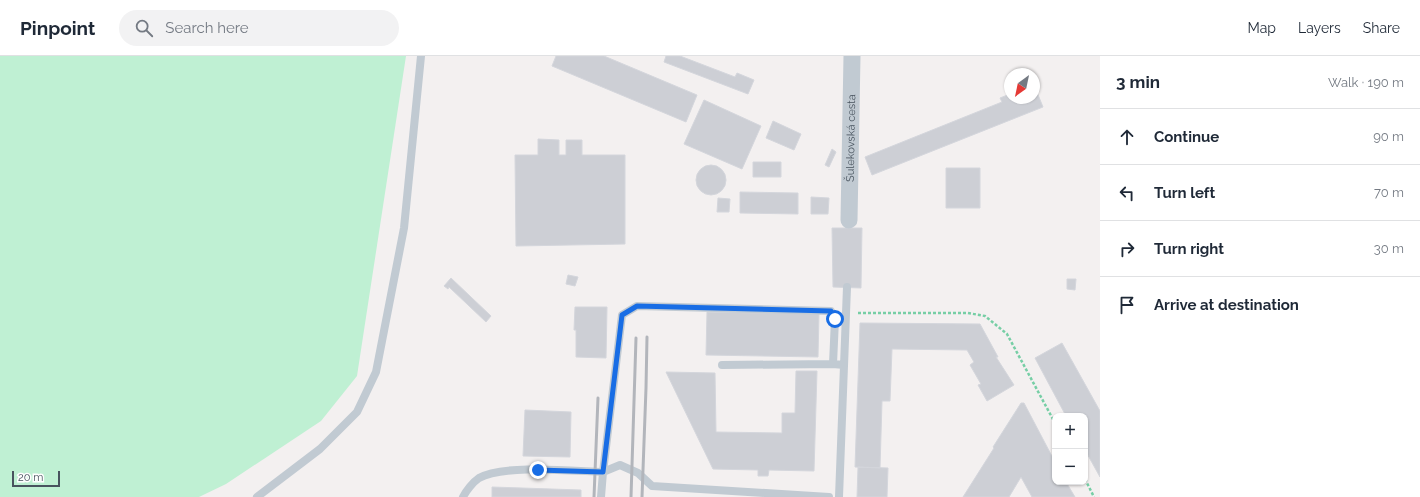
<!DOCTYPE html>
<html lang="en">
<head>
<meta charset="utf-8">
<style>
  :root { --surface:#fff; --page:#f2f2f3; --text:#1f2937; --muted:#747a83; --line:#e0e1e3 }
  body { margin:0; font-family:Raleway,sans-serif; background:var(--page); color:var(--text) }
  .controls { position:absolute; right:12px; bottom:12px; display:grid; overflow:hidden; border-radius:8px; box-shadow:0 1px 3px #0004 }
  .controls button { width:36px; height:36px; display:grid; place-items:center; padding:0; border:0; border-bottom:1px solid var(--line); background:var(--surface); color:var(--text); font:20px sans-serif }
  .compass { position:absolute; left:1004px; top:12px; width:36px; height:36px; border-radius:50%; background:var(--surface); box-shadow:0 1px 3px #0004; rotate:213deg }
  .scale { position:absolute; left:12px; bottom:10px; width:48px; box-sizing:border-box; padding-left:4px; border:2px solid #48535e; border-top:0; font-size:11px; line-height:14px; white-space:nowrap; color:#48535e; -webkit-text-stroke:3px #fff; paint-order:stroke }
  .stop { position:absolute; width:12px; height:12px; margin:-9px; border:3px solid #186de5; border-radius:50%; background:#fff }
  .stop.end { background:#186de5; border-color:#fff; box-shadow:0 1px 4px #0008 }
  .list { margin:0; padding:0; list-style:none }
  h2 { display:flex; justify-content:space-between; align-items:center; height:52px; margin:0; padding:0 16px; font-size:17px }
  h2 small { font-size:13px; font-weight:400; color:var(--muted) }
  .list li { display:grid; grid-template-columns:26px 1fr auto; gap:12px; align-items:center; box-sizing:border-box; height:56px; padding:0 16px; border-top:1px solid var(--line) }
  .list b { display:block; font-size:15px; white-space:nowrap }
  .list em { font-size:13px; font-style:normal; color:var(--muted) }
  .icon { flex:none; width:22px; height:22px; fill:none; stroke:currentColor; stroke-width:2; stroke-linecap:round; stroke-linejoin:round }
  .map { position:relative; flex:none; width:1100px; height:441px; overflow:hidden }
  header { display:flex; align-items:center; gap:24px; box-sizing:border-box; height:56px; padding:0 20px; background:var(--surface); border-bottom:1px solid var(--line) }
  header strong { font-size:19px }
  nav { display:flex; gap:22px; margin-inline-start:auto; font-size:14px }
  .search { width:280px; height:36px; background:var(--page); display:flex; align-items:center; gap:10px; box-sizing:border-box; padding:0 14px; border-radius:22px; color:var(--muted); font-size:15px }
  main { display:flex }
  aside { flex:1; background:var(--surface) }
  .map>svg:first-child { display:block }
</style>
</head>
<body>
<header>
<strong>Pinpoint</strong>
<div class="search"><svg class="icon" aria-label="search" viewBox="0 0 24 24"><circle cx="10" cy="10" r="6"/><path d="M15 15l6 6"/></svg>Search here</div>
<nav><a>Map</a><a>Layers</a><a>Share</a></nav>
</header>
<main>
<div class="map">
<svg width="1100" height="441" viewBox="0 0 1100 441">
  <rect width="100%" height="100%" fill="#f3f0f0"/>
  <path fill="#bff0d3" d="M 0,0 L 406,0 L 357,320 L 321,365 L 226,428 L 199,441 L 0,441 Z"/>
  <path fill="#cdcfd5" stroke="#d4d6dc" d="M 556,0 L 604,0 L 697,39 L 686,66 L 552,10 Z
    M 666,0 L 680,0 L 735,21 L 737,17 L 754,24 L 748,38 L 664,6 Z
    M 1034,29 L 1043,51 L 872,119 L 865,101 L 1002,46 L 1000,42 L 1010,38 L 1010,42 L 1034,42 Z
    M 704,44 L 761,70 L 742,113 L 684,88 Z
    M 773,65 L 801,78 L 794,94 L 766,82 Z
    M 538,83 L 559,84 L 559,99 L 566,99 L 566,84 L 582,84 L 582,99 L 625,99 L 625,188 L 516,190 L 515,99 L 538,99 Z
    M 832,93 L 836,96 L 829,111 L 825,109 Z
    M 753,106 L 781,106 L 781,121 L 753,121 Z
    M696 124a15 15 0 1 1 30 0a15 15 0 1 1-30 0Z
    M 946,112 L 980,112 L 980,152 L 946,152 Z
    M 740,136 L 798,137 L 798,158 L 740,157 Z
    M 811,141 L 829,142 L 828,158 L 811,158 Z
    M 718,142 L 730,143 L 729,156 L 717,156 Z
    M 832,172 L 862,172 L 861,232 L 833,231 Z
    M 568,219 L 578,221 L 575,230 L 566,228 Z
    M 451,222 L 491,260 L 486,266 L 449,231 L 448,233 L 444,230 Z
    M 1067,223 L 1076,223 L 1075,234 L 1067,233 Z
    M 575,251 L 607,251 L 606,302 L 576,301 L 576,274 L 574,274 Z
    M 707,256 L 819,258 L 818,301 L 706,299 Z
    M 860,267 L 980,268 L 998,301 L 996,301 L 1014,329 L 987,345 L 978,329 L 981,328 L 970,309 L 974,306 L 967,294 L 892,293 L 890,345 L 882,345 L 880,412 L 855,411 Z
    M 1062,287 L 1100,355 L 1100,421 L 1085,394 L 1085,360 L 1066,360 L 1035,302 Z
    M 796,315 L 817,315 L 814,415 L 769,414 L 768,420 L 758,420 L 758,414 L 713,413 L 666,316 L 715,317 L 716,376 L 782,377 L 782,357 L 795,357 Z
    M 1021,347 L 1024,347 L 1055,406 L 1055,426 L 1066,426 L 1075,441 L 1032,441 L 1021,421 L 1009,441 L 963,441 L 994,392 L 993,391 Z
    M 525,354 L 571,356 L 570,401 L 523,400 Z
    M 858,411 L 888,412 L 887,441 L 857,441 Z
    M 492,431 L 581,434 L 581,441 L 492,441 Z"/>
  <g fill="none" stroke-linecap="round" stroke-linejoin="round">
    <path stroke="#76cea5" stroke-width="2.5" stroke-dasharray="3 2" stroke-linecap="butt" d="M 858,257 L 968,257 L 985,260 L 1007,278 L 1055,367
      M 1085,423 L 1094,441"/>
    <path stroke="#c1cad2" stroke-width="8" d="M 722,309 L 833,308
      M 257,441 L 320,393 L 357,356 L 376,316 L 404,172 L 421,0
      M 463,441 C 466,435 473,426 479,422 C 503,408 574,415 603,416 L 622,259 L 637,250 L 831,255 L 835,263 L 833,308 L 844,309
      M 601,441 L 603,416 L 620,409 L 638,417 L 652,430 L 829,441
      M 839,441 L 847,231"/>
    <path stroke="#c1cad2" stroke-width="17" id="s1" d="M 849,164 L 852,0"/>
    <path stroke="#b2b5bb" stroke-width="3" d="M 594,441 L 598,342
      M 631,441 L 636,282
      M 642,441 L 646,332 L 647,281"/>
  </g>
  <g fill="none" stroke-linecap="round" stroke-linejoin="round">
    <path stroke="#186de5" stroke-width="5" d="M 538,414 L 603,416 L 622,259 L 637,250 L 831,255 L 835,263"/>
  </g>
  <g text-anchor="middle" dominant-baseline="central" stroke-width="3.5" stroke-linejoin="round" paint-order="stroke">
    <g font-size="11" fill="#48535e" stroke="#fff">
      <text stroke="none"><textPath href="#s1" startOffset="82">Šulekovská cesta</textPath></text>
    </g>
  </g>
</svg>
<div class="controls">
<button>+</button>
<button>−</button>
</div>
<svg class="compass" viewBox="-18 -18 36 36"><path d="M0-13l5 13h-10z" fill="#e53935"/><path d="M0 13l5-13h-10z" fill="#747a83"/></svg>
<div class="scale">20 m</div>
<div class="stop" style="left:835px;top:263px"></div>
<div class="stop end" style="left:538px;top:414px"></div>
</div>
<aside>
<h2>3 min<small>Walk · 190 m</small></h2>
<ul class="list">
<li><svg class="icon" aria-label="ahead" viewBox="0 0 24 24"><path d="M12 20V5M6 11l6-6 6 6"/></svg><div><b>Continue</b></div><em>90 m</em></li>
<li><svg class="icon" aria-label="left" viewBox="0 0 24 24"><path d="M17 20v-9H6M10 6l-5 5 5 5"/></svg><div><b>Turn left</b></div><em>70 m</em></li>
<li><svg class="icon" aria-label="right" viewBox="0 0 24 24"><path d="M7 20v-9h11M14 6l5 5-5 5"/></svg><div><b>Turn right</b></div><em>30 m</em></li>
<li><svg class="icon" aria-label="arrive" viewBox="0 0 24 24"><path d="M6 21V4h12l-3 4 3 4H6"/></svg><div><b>Arrive at destination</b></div></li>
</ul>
</aside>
</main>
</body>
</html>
